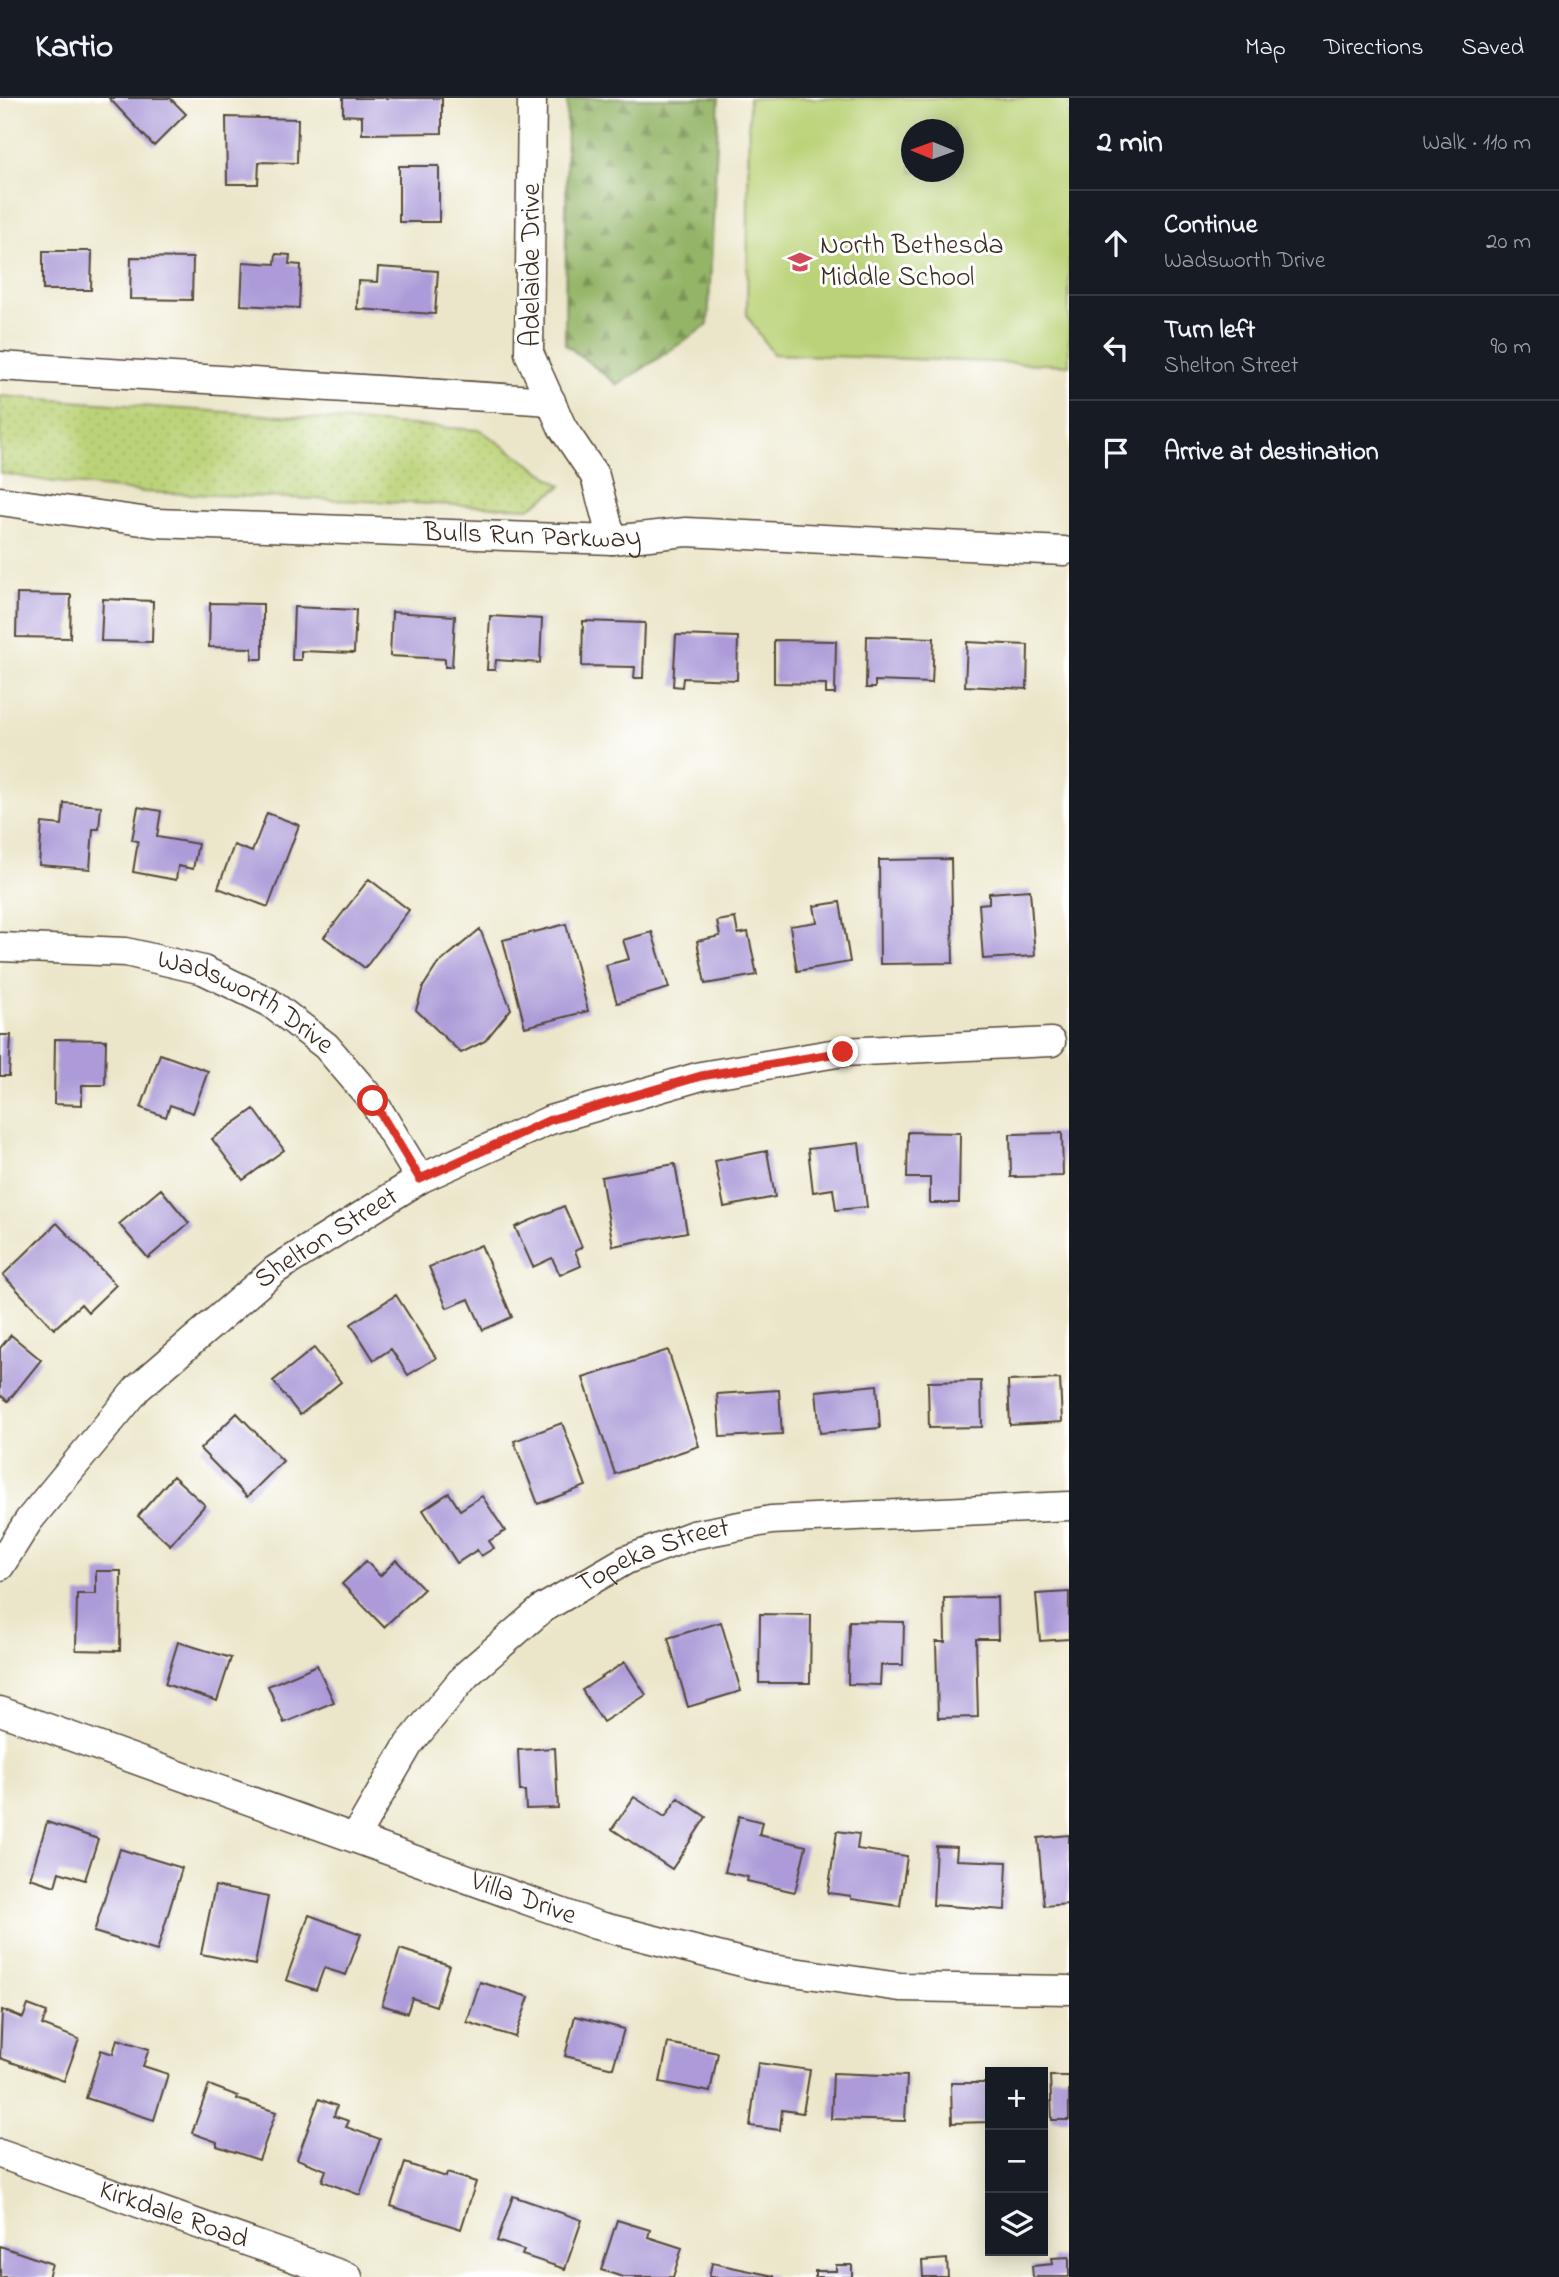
<!DOCTYPE html>
<html lang="en">
<head>
<meta charset="utf-8">
<style>
  :root { --surface:#171b24; --page:#242831; --text:#f1f3f6; --muted:#9ea1a6; --line:#363941 }
  body { margin:0; font-family:"Indie Flower",sans-serif; background:var(--page); color:var(--text) }
  .controls { position:absolute; right:21px; bottom:21px; display:grid; overflow:hidden; border-radius:0px; box-shadow:0 4px 18px #0003 }
  .controls button { width:63px; height:63px; display:grid; place-items:center; padding:0; border:0; border-bottom:2px solid var(--line); background:var(--surface); color:var(--text); font:35px sans-serif }
  .compass { position:absolute; left:901px; top:21px; width:63px; height:63px; border-radius:50%; background:var(--surface); box-shadow:0 4px 18px #0003; rotate:271deg }
  .stop { position:absolute; width:21px; height:21px; margin:-16px; border:5px solid #d93025; border-radius:50%; background:#fff }
  .stop.end { background:#d93025; border-color:#fff; box-shadow:0 2px 7px #0008 }
  .list { margin:0; padding:0; list-style:none }
  h2 { display:flex; justify-content:space-between; align-items:center; height:91px; margin:0; padding:0 28px; font-size:30px }
  h2 small { font-size:23px; font-weight:400; color:var(--muted) }
  .list li { display:grid; grid-template-columns:46px 1fr auto; gap:21px; align-items:center; box-sizing:border-box; height:105px; padding:0 28px; border-top:2px solid var(--line) }
  .list b { display:block; font-size:26px; white-space:nowrap }
  .list p { margin:0; font-size:23px; white-space:nowrap; color:var(--muted) }
  .list em { font-size:23px; font-style:normal; color:var(--muted) }
  .icon { flex:none; width:38px; height:38px; fill:none; stroke:currentColor; stroke-width:2; stroke-linecap:round; stroke-linejoin:round }
  .map { position:relative; flex:none; width:1069px; height:2179px; overflow:hidden }
  header { display:flex; align-items:center; gap:42px; box-sizing:border-box; height:98px; padding:0 35px; background:var(--surface); border-bottom:2px solid var(--line) }
  header strong { font-size:33px }
  nav { display:flex; gap:38px; margin-inline-start:auto; font-size:24px }
  main { display:flex }
  aside { flex:1; background:var(--surface) }
  .map>svg:first-child { display:block }
</style>
</head>
<body>
<header>
<strong>Kartio</strong>
<nav><a>Map</a><a>Directions</a><a>Saved</a></nav>
</header>
<main>
<div class="map">
<svg width="1069" height="2179" viewBox="0 0 1069 2179">
  <defs>
    <pattern id="grass-dots" width="8" height="8" patternUnits="userSpaceOnUse" patternTransform="scale(1.75)"><rect width="8" height="8" fill="#bbd378"/><path d="M2 2h.1M6 6h.1" fill="none" stroke="#a2b567" stroke-width="1.8" stroke-linecap="round"/></pattern>
    <pattern id="forest-firs" width="22" height="20" patternUnits="userSpaceOnUse" patternTransform="scale(1.75)"><rect width="22" height="20" fill="#94b568"/><path d="M5 1l3.5 6h-7zM16 11l3.5 6h-7z" fill="#7a9355"/></pattern>
  </defs>
  <rect width="100%" height="100%" fill="#fff"/>
  <filter id="ink" filterUnits="userSpaceOnUse"><feTurbulence type="fractalNoise" baseFrequency=".0143" numOctaves="2"/><feDisplacementMap in="SourceGraphic" scale="14" xChannelSelector="R" yChannelSelector="G"/><feConvolveMatrix kernelMatrix="1 2 1 2 8 2 1 2 1" color-interpolation-filters="sRGB"/></filter>
  <filter id="wash" filterUnits="userSpaceOnUse"><feTurbulence type="fractalNoise" baseFrequency=".00686" numOctaves="4" result="noise"/><feDisplacementMap in="SourceGraphic" scale="28" xChannelSelector="R" yChannelSelector="G"/><feGaussianBlur stdDeviation="1.57" result="paint"/><feColorMatrix in="noise" values="0 0 0 0 0 0 0 0 0 0 0 0 0 0 0 0 0 1.4 0 .05"/><feComposite in="paint" operator="in"/></filter>
  <g filter="url(#wash)">
    <rect width="100%" height="100%" fill="#ebe6c9"/>
    <path fill="url(#grass-dots)" stroke="#7b7e4b" stroke-width="2" d="M 0,298 L 480,332 L 562,388 L 529,410 L 143,394 L 47,383 L 0,375 Z"/>
    <path fill="url(#forest-firs)" stroke="#687043" stroke-width="2" d="M 567,0 L 719,0 L 708,227 L 618,287 L 565,246 Z"/>
    <path fill="#bbd378" stroke="#7b7e4b" stroke-width="2" fill-rule="evenodd" d="M 749,0 L 1069,0 L 1069,267 L 773,256 L 747,218 ZM 912,32 L 954,32 L 954,74 L 912,74 Z"/>
    <g id="blocks">
      <path fill="#ac9bd8" d="M 109,0 L 170,0 L 186,16 L 154,48 Z
        M 343,0 L 442,0 L 442,35 L 362,36 L 362,18 L 343,17 Z
        M 226,19 L 298,21 L 297,65 L 259,64 L 258,86 L 227,86 Z
        M 399,68 L 439,68 L 439,124 L 399,124 Z
        M 43,153 L 92,153 L 91,192 L 43,192 Z
        M 276,156 L 290,157 L 289,166 L 301,167 L 299,210 L 241,207 L 243,164 L 275,166 Z
        M 131,159 L 193,160 L 192,202 L 130,201 Z
        M 378,169 L 438,173 L 435,216 L 357,211 L 358,183 L 377,184 Z
        M 17,496 L 71,497 L 70,540 L 16,539 Z
        M 103,501 L 153,503 L 152,544 L 101,543 Z
        M 210,505 L 263,506 L 263,561 L 252,561 L 252,550 L 209,549 Z
        M 294,509 L 356,512 L 354,555 L 301,553 L 301,562 L 292,562 Z
        M 392,514 L 455,518 L 452,569 L 445,569 L 445,561 L 390,558 Z
        M 490,518 L 542,521 L 540,565 L 496,562 L 495,572 L 487,572 Z
        M 583,523 L 645,525 L 643,580 L 634,580 L 635,569 L 582,568 Z
        M 676,537 L 738,539 L 737,582 L 683,580 L 682,589 L 673,588 Z
        M 867,538 L 934,540 L 932,585 L 875,583 L 875,590 L 866,590 Z
        M 774,542 L 836,543 L 835,596 L 826,596 L 826,586 L 774,585 Z
        M 967,544 L 1028,547 L 1027,591 L 965,588 Z
        M 64,705 L 101,708 L 99,731 L 93,731 L 90,771 L 39,767 L 42,725 L 62,727 Z
        M 138,709 L 161,713 L 157,739 L 198,746 L 193,771 L 178,768 L 176,782 L 133,774 L 138,743 L 132,742 Z
        M 267,715 L 299,727 L 268,809 L 218,790 L 234,747 L 252,754 Z
        M 951,761 L 953,865 L 880,866 L 879,762 Z
        M 369,781 L 409,812 L 365,870 L 324,839 Z
        M 1030,792 L 1035,858 L 983,861 L 979,806 L 989,805 L 989,795 Z
        M 840,804 L 850,864 L 797,873 L 790,828 L 817,824 L 814,808 Z
        M 735,820 L 738,836 L 748,834 L 757,877 L 705,886 L 697,843 L 720,838 L 717,823 Z
        M 566,826 L 588,913 L 525,929 L 503,842 Z
        M 480,831 L 511,911 L 485,943 L 461,955 L 416,912 L 423,889 L 437,867 Z
        M 652,834 L 669,890 L 617,905 L 606,867 L 629,861 L 623,842 Z
        M 0,937 L 11,937 L 9,978 L 0,978 Z
        M 55,941 L 106,942 L 105,987 L 82,987 L 82,1007 L 54,1006 Z
        M 160,956 L 208,973 L 193,1015 L 170,1007 L 166,1019 L 141,1010 Z
        M 254,1011 L 284,1052 L 243,1082 L 212,1041 Z
        M 908,1034 L 960,1035 L 959,1105 L 930,1105 L 930,1080 L 907,1080 Z
        M 1062,1035 L 1063,1078 L 1011,1079 L 1010,1036 Z
        M 859,1045 L 867,1109 L 836,1112 L 833,1091 L 813,1094 L 808,1051 Z
        M 767,1053 L 775,1099 L 724,1109 L 715,1063 Z
        M 675,1066 L 687,1134 L 613,1148 L 601,1079 Z
        M 161,1091 L 189,1125 L 148,1160 L 119,1126 Z
        M 564,1108 L 582,1149 L 575,1153 L 581,1168 L 560,1177 L 552,1160 L 533,1169 L 515,1129 Z
        M 57,1125 L 116,1187 L 88,1214 L 81,1206 L 54,1231 L 3,1177 Z
        M 481,1147 L 512,1219 L 483,1232 L 469,1201 L 447,1210 L 429,1169 Z
        M 396,1197 L 436,1260 L 408,1277 L 391,1251 L 374,1262 L 351,1226 Z
        M 11,1237 L 41,1262 L 8,1303 L 0,1297 L 0,1250 Z
        M 314,1250 L 341,1284 L 300,1317 L 273,1283 Z
        M 668,1252 L 699,1348 L 615,1376 L 583,1280 Z
        M 1060,1281 L 1062,1324 L 1010,1327 L 1008,1283 Z
        M 981,1283 L 982,1329 L 929,1330 L 928,1284 Z
        M 877,1287 L 880,1330 L 820,1335 L 816,1293 Z
        M 779,1292 L 782,1336 L 720,1339 L 717,1296 Z
        M 237,1315 L 283,1363 L 247,1399 L 200,1351 Z
        M 562,1325 L 586,1388 L 538,1406 L 514,1343 Z
        M 173,1378 L 205,1407 L 170,1447 L 138,1418 Z
        M 449,1395 L 460,1412 L 482,1398 L 505,1433 L 489,1443 L 494,1450 L 481,1458 L 477,1452 L 457,1465 L 423,1412 Z
        M 396,1462 L 424,1491 L 384,1529 L 342,1486 L 366,1463 L 380,1478 Z
        M 96,1473 L 121,1473 L 120,1553 L 76,1552 L 77,1496 L 96,1496 Z
        M 1069,1494 L 1069,1541 L 1040,1543 L 1036,1496 Z
        M 997,1499 L 998,1541 L 976,1541 L 978,1619 L 938,1620 L 936,1544 L 945,1544 L 944,1500 Z
        M 760,1516 L 811,1517 L 810,1585 L 759,1585 Z
        M 849,1523 L 904,1524 L 903,1567 L 881,1567 L 880,1587 L 848,1586 Z
        M 721,1524 L 741,1593 L 688,1609 L 668,1540 Z
        M 178,1544 L 231,1560 L 217,1603 L 165,1586 Z
        M 625,1564 L 646,1597 L 603,1624 L 582,1592 Z
        M 317,1567 L 334,1604 L 284,1625 L 268,1588 Z
        M 555,1650 L 558,1710 L 526,1711 L 525,1693 L 520,1693 L 518,1652 Z
        M 634,1699 L 665,1719 L 678,1700 L 706,1719 L 672,1771 L 612,1731 Z
        M 739,1718 L 762,1724 L 759,1737 L 806,1748 L 795,1794 L 747,1783 L 748,1779 L 725,1774 Z
        M 47,1724 L 98,1741 L 85,1782 L 59,1774 L 55,1788 L 30,1780 Z
        M 837,1733 L 859,1736 L 857,1751 L 907,1758 L 900,1808 L 851,1801 L 851,1798 L 828,1795 Z
        M 1069,1737 L 1069,1806 L 1044,1808 L 1038,1740 Z
        M 936,1748 L 957,1749 L 956,1762 L 1007,1764 L 1005,1812 L 933,1807 Z
        M 120,1751 L 182,1770 L 157,1853 L 94,1834 Z
        M 215,1788 L 268,1799 L 255,1867 L 201,1856 Z
        M 309,1817 L 361,1836 L 346,1877 L 324,1870 L 316,1892 L 286,1882 Z
        M 400,1851 L 449,1867 L 436,1908 L 412,1900 L 407,1915 L 382,1907 Z
        M 480,1884 L 529,1899 L 515,1939 L 467,1924 Z
        M 28,1907 L 47,1914 L 42,1927 L 79,1941 L 64,1983 L 0,1960 L 2,1912 L 23,1920 Z
        M 575,1918 L 624,1931 L 613,1970 L 565,1958 Z
        M 117,1941 L 149,1951 L 143,1968 L 168,1976 L 154,2022 L 86,2000 L 101,1952 L 113,1956 Z
        M 668,1945 L 718,1955 L 710,1994 L 660,1984 Z
        M 758,1965 L 810,1972 L 803,2015 L 782,2012 L 780,2032 L 750,2028 Z
        M 833,1975 L 907,1978 L 905,2023 L 831,2021 Z
        M 1050,1978 L 1069,1978 L 1069,2022 L 1052,2022 Z
        M 951,1985 L 990,1985 L 990,2024 L 952,2025 Z
        M 209,1987 L 238,1998 L 237,2001 L 276,2014 L 259,2062 L 217,2048 L 217,2044 L 192,2035 Z
        M 319,2001 L 337,2008 L 334,2018 L 349,2023 L 346,2029 L 380,2041 L 360,2097 L 322,2083 L 326,2072 L 297,2061 Z
        M 405,2065 L 446,2079 L 447,2075 L 476,2084 L 461,2131 L 391,2108 Z
        M 513,2098 L 582,2122 L 565,2171 L 522,2157 L 524,2152 L 497,2143 Z
        M 617,2122 L 650,2132 L 648,2139 L 682,2150 L 673,2179 L 623,2179 L 601,2172 Z
        M 0,2148 L 52,2166 L 48,2179 L 0,2179 Z
        M 1069,2159 L 1069,2179 L 1033,2179 L 1032,2168 L 1053,2166 L 1052,2160 Z
        M 947,2161 L 948,2179 L 923,2179 L 922,2163 Z
        M 712,2165 L 774,2178 L 774,2179 L 709,2179 Z
        M 836,2167 L 852,2167 L 852,2179 L 815,2179 L 815,2173 L 836,2173 Z"/>
    </g>
  </g>
  <g filter="url(#ink)">
    <use href="#blocks" fill-opacity="0" stroke="#554638" stroke-width="2"/>
    <g fill="none" stroke-linecap="round" stroke-linejoin="round">
      <g stroke="#554638" stroke-width="31">
        <g id="minor">
          <path d="M 532,0 L 529,255 L 562,329 L 595,378 L 612,442"/>
          <path d="M 0,268 L 551,303"/>
          <path id="s1" d="M 0,403 L 156,425 L 612,442 L 686,434 L 1064,453"/>
          <path id="s2" d="M 0,849 L 126,854 L 203,872 L 269,904 L 326,948 L 373,1003 L 420,1081"/>
          <path id="s3" d="M 0,1468 L 29,1422 L 138,1290 L 275,1172 L 420,1081 L 550,1022 L 701,978 L 843,954 L 1051,944"/>
          <path id="s4" d="M 0,1613 L 596,1827 L 765,1870 L 900,1889 L 1069,1892"/>
          <path id="s5" d="M 355,1739 L 409,1646 L 466,1577 L 542,1511 L 626,1462 L 693,1437 L 771,1422 L 1069,1408"/>
          <path id="s6" d="M 0,2056 L 348,2179"/>
        </g>
      </g>
      <use href="#minor" stroke="#fff" stroke-width="28"/>
    </g>
  </g>
  <g fill="none" stroke-linecap="round" stroke-linejoin="round" filter="url(#ink)">
    <path stroke="#d93025" stroke-width="9" d="M 373,1003 L 420,1081 L 550,1022 L 701,978 L 843,954"/>
  </g>
  <defs>
    <g id="school-bare" transform="scale(1.89)"><path d="M0-5L7-2L0 1L-7-2ZM-4 1L0 2.5L4 1V4Q0 6-4 4Z" fill="#d1495b" stroke="#fff" stroke-width="2.5" paint-order="stroke"/></g>
  </defs>
  <g fill-rule="evenodd">
    <use href="#school-bare" x="800" y="164"/>
  </g>
  <g text-anchor="middle" dominant-baseline="central" stroke-width="6" stroke-linejoin="round" paint-order="stroke">
    <g font-size="28" fill="#3b2a1e" stroke="#fff" text-anchor="start">
      <text x="820" y="148">North Bethesda<tspan x="820" dy="32">Middle School</tspan></text>
    </g>
    <g font-size="28" fill="#3b2a1e" stroke="#fff">
      <text transform="translate(532 167) rotate(-90)">Adelaide Drive</text>
      <text stroke="none"><textPath href="#s1" startOffset="534">Bulls Run Parkway</textPath></text>
      <text stroke="none"><textPath href="#s2" startOffset="257">Wadsworth Drive</textPath></text>
      <text stroke="none"><textPath href="#s3" startOffset="467">Shelton Street</textPath></text>
      <text stroke="none"><textPath href="#s5" startOffset="422">Topeka Street</textPath></text>
      <text stroke="none"><textPath href="#s4" startOffset="556">Villa Drive</textPath></text>
      <text stroke="none"><textPath href="#s6" startOffset="184">Kirkdale Road</textPath></text>
    </g>
  </g>
</svg>
<div class="controls">
<button>+</button>
<button>−</button>
<button><svg class="icon" aria-label="layers" viewBox="0 0 24 24"><path d="M12 4l9 5-9 5-9-5zM3 14l9 5 9-5"/></svg></button>
</div>
<svg class="compass" viewBox="-18 -18 36 36"><path d="M0-13l5 13h-10z" fill="#e53935"/><path d="M0 13l5-13h-10z" fill="#9ea1a6"/></svg>
<div class="stop" style="left:373px;top:1003px"></div>
<div class="stop end" style="left:843px;top:954px"></div>
</div>
<aside>
<h2>2 min<small>Walk · 110 m</small></h2>
<ul class="list">
<li><svg class="icon" aria-label="ahead" viewBox="0 0 24 24"><path d="M12 20V5M6 11l6-6 6 6"/></svg><div><b>Continue</b><p>Wadsworth Drive</p></div><em>20 m</em></li>
<li><svg class="icon" aria-label="left" viewBox="0 0 24 24"><path d="M17 20v-9H6M10 6l-5 5 5 5"/></svg><div><b>Turn left</b><p>Shelton Street</p></div><em>90 m</em></li>
<li><svg class="icon" aria-label="arrive" viewBox="0 0 24 24"><path d="M6 21V4h12l-3 4 3 4H6"/></svg><div><b>Arrive at destination</b></div></li>
</ul>
</aside>
</main>
</body>
</html>
